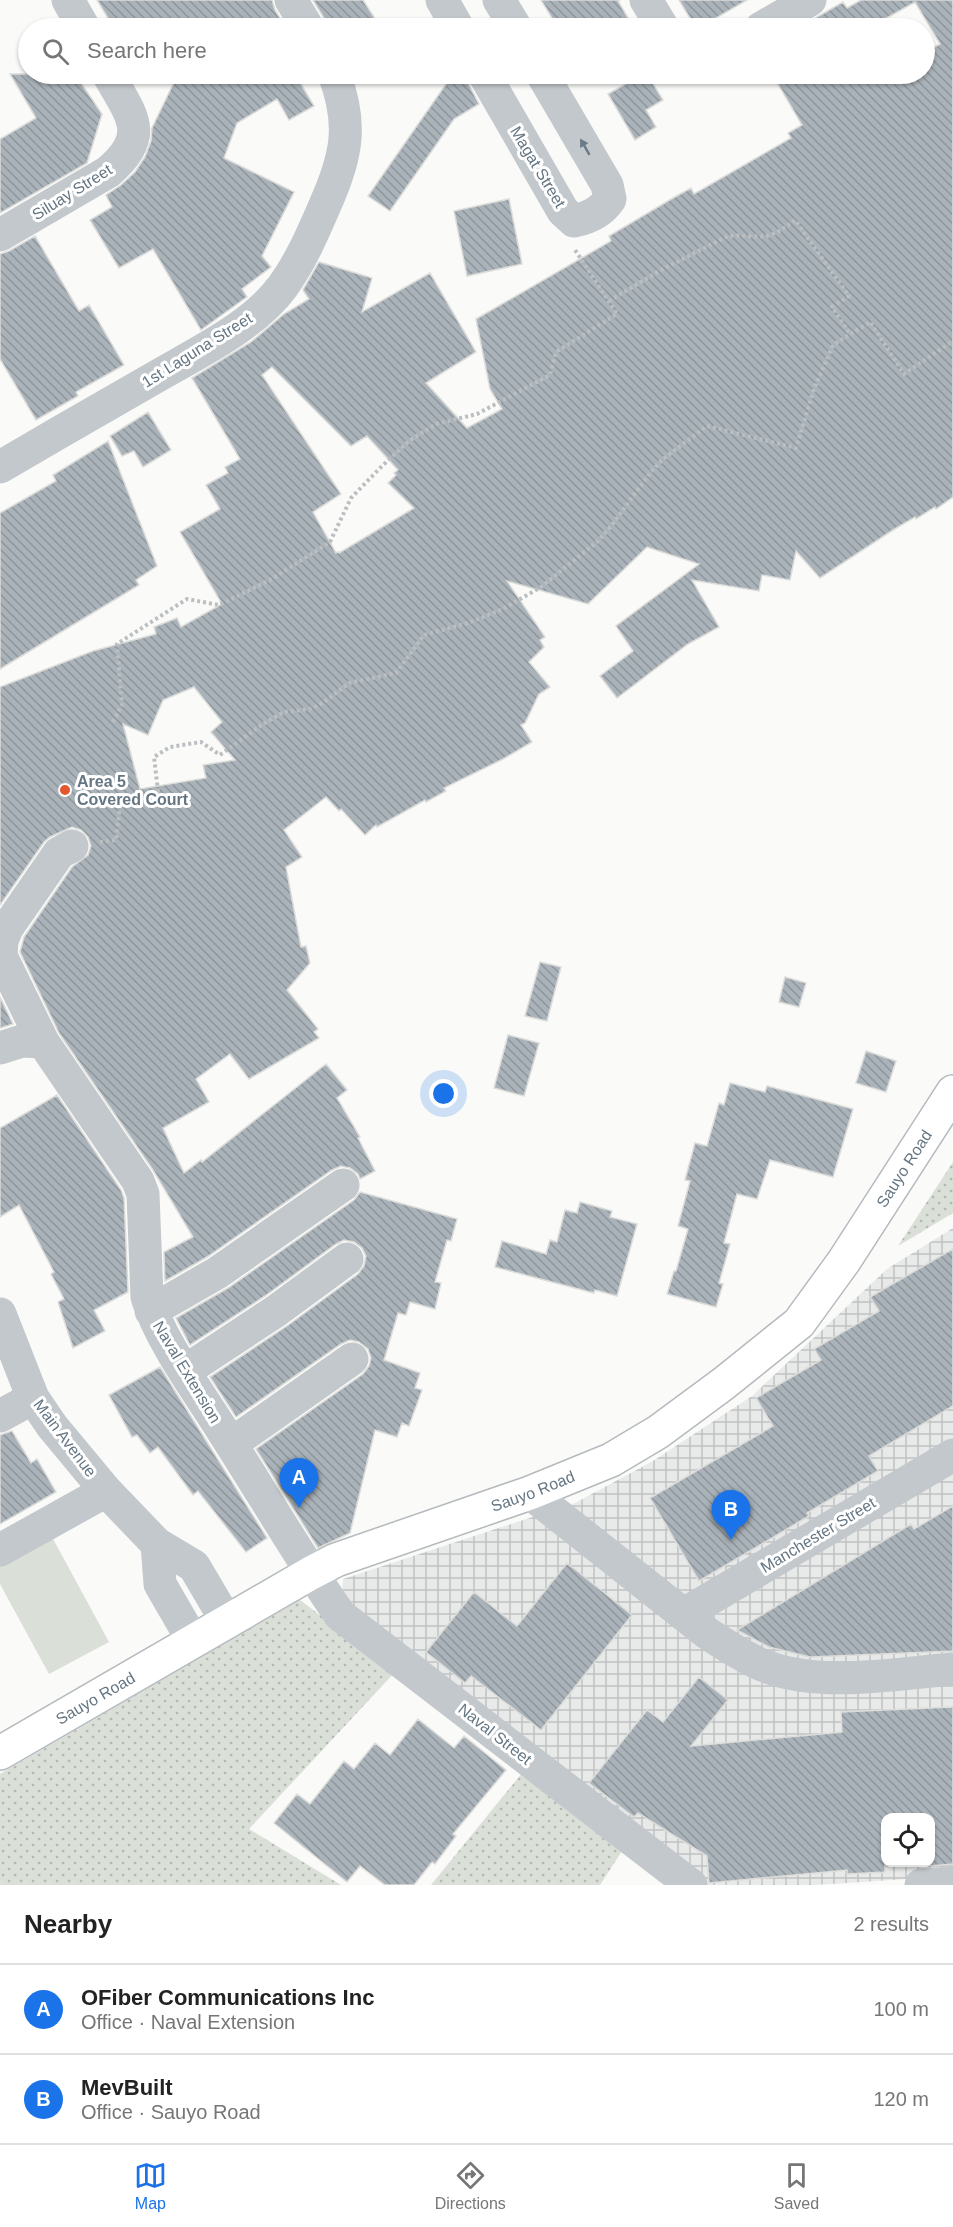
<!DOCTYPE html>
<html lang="en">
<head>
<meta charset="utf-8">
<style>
  :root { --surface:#fff; --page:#f6f6f6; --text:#222; --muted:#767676; --line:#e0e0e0; --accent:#1a73e8 }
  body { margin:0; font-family:Arial,sans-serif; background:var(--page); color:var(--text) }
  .controls { position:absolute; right:18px; bottom:18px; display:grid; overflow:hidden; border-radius:12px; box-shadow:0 2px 4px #0004 }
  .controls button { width:54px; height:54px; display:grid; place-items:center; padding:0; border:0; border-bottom:2px solid var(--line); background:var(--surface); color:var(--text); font:30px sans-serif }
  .you { position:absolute; left:444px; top:1094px; width:21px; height:21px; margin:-15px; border:4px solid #fff; border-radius:50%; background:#1a73e8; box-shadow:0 0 0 9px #1a73e833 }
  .badge { display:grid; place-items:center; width:39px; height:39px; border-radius:50%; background:var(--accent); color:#fff; font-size:20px; font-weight:700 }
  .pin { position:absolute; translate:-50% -50px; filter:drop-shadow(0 2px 3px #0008) }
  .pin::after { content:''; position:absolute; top:32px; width:21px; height:18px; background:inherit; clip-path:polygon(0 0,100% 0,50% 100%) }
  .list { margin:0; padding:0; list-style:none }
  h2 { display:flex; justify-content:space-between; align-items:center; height:78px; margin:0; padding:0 24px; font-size:26px }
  h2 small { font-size:20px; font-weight:400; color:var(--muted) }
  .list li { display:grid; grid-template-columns:39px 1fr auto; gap:18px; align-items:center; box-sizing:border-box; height:90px; padding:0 24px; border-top:2px solid var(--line) }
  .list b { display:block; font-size:22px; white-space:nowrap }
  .list p { margin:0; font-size:20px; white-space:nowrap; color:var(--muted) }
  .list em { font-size:20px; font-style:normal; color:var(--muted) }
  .icon { flex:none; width:33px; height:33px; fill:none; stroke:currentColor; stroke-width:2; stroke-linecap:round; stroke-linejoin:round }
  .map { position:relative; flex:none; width:953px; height:1885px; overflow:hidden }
  .search { position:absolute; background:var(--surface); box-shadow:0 2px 4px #0004; left:18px; right:18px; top:18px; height:66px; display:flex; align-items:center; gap:15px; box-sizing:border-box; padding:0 21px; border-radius:33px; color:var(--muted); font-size:22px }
  .sheet { height:258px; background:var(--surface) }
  nav { display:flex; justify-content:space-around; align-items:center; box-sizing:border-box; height:84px; border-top:2px solid var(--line); background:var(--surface); font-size:16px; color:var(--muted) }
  nav a { display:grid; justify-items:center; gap:3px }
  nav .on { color:var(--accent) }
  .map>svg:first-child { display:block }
</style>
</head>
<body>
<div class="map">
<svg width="953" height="1885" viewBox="0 0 953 1885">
  <defs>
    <pattern id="industrial-grid" width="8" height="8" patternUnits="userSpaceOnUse" patternTransform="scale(1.5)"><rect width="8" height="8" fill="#e8e9e9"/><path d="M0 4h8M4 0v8" fill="none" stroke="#c0c1c2"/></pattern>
    <pattern id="grass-dots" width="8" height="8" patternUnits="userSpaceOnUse" patternTransform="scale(1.5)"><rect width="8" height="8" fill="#dadfd7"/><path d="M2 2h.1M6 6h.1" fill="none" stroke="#b4b9b4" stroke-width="1.8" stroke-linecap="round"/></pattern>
    <pattern id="building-back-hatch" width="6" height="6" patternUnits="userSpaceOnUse" patternTransform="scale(1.5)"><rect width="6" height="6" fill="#aab3b9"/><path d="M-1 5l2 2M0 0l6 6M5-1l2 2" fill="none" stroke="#8e969c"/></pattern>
  </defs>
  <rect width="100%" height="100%" fill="#fafaf8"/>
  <path fill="url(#industrial-grid)" fill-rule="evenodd" d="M 953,1228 L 953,1876 L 816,1885 L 699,1885 L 342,1609 L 343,1579 L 575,1503 L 653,1461 L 752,1396 L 887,1269 ZM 886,1818 L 930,1818 L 930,1862 L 886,1862 Z"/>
  <path fill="url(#grass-dots)" d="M 953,1162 L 953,1213 L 898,1246 Z
    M 300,1600 L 395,1672 L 249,1829 L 341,1885 L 0,1885 L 0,1774 Z
    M 522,1773 L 622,1851 L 600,1885 L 431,1885 Z"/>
  <path fill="#dadfd7" d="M 52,1537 L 109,1642 L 49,1674 L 0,1584 L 0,1565 Z"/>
  <path fill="url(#building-back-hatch)" stroke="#dcdcda" stroke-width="1.5" fill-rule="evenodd" d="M 97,0 L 272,0 L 275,10 L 286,28 L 114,28 Z
    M 313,0 L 363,0 L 381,28 L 340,28 L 338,26 L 334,28 L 327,28 L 324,18 Z
    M 541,0 L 620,0 L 618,1 L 634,28 L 590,28 L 585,20 L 571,28 L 558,28 Z
    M 679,0 L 747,0 L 699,28 L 696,28 Z
    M 861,0 L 953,0 L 953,497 L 936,509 L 935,507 L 916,519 L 915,517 L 893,530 L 820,578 L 796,551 L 790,580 L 762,575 L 759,591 L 692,580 L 719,627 L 688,644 L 617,698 L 600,676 L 633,651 L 616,626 L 699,564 L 647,547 L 588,604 L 507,581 L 545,637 L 540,640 L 544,647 L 529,662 L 550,687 L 539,694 L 525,723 L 521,725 L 532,742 L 503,759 L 444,788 L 446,791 L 426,802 L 425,800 L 377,827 L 376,825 L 365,835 L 341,809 L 339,811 L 326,797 L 284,830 L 302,857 L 286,867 L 301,947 L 306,946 L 310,963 L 287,990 L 318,1029 L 314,1032 L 319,1038 L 249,1079 L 230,1054 L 196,1079 L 209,1102 L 163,1128 L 184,1173 L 201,1160 L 202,1162 L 326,1064 L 347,1090 L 337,1098 L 360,1137 L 358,1138 L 375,1171 L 360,1179 L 358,1174 L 350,1168 L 341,1166 L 332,1170 L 207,1257 L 165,1281 L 164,1252 L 193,1237 L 153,1170 L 59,1033 L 20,952 L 24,937 L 72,867 L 88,855 L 91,846 L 88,837 L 81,830 L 72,827 L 50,837 L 44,842 L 0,905 L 0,687 L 93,651 L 156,634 L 154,627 L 177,618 L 181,627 L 222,604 L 180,532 L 220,509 L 206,485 L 228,473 L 225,467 L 240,459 L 192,378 L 251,342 L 284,314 L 309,299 L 303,290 L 319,262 L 372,278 L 362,312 L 430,273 L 476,352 L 426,383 L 467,428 L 502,409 L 490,389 L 476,319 L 611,241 L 609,236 L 673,198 L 691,188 L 694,194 L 791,138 L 788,133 L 802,125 L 772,74 L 924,74 L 924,53 L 940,44 L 915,2 L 869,28 L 798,28 L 843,2 L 847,8 ZM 272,367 L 351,446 L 367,436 L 398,470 L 394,473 L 396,475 L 388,483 L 414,508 L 339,553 L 338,552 L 336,553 L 313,512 L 341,494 L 262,375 ZM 194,687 L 222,722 L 211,732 L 235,760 L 203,765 L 206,778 L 140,789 L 123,724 L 148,735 L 163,700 Z
    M 10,74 L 75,74 L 102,114 L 87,163 L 0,213 L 0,139 L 36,118 Z
    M 178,74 L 295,74 L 314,106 L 289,120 L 277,99 L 237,123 L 224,158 L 294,192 L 262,256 L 271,267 L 242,289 L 247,297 L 244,299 L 201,330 L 153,249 L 119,268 L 90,220 L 112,207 L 106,195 L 121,185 L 135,172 L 145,157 L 151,141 L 152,128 Z
    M 453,74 L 465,74 L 468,83 L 479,104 L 454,119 L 390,211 L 368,196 Z
    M 643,74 L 647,74 L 663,100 L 646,110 L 656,127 L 635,140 L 608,94 Z
    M 509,199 L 522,264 L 467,276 L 454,211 Z
    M 35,236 L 79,311 L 89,305 L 124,365 L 76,392 L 78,396 L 36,420 L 0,359 L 0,254 L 9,251 Z
    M 148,412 L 171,450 L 143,467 L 134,451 L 122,456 L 110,436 Z
    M 108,441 L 157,566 L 136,580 L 139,585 L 0,669 L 0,513 L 56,481 L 53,475 Z
    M 540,962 L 561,967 L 547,1021 L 525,1016 Z
    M 785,977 L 806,983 L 799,1007 L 779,1002 Z
    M 0,997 L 13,1024 L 0,1028 Z
    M 508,1035 L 539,1043 L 524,1096 L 494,1088 Z
    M 866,1051 L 896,1061 L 886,1092 L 856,1083 Z
    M 730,1083 L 765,1092 L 767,1086 L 853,1109 L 833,1177 L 770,1160 L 757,1199 L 737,1194 L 724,1243 L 730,1244 L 719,1283 L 723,1284 L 716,1307 L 667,1294 L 674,1271 L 676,1271 L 688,1229 L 678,1226 L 690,1181 L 685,1180 L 695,1143 L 707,1146 L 719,1103 L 724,1105 Z
    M 57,1095 L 121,1190 L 124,1198 L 128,1292 L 94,1310 L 105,1331 L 73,1348 L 58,1302 L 64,1299 L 51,1274 L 54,1272 L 19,1205 L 0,1217 L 0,1128 Z
    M 360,1192 L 457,1219 L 451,1241 L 447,1240 L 435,1282 L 441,1283 L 435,1309 L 410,1302 L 406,1315 L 398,1313 L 384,1360 L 420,1373 L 415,1388 L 422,1390 L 409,1426 L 402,1423 L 397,1437 L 375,1430 L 350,1533 L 318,1548 L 256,1449 L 363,1374 L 369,1366 L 371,1358 L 368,1349 L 359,1342 L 350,1340 L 341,1344 L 236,1417 L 210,1377 L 287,1326 L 358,1274 L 364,1266 L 366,1256 L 362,1248 L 354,1242 L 344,1240 L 336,1244 L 265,1296 L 190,1345 L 176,1318 L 228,1288 L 354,1200 Z
    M 580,1202 L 612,1211 L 610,1217 L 637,1224 L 617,1296 L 595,1290 L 594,1293 L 495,1267 L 502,1241 L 546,1254 L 550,1240 L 557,1242 L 565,1210 L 577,1213 Z
    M 953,1249 L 953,1406 L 869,1456 L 878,1471 L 807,1513 L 809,1516 L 699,1581 L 650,1498 L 773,1426 L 756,1398 L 821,1360 L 814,1349 L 879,1311 L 870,1297 Z
    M 160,1367 L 267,1538 L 246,1552 L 198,1491 L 193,1495 L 158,1447 L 150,1453 L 137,1435 L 132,1437 L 109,1395 Z
    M 12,1431 L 31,1463 L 37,1459 L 56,1492 L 0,1524 L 0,1435 Z
    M 953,1506 L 953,1651 L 810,1657 L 769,1647 L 737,1630 L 911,1524 L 914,1529 Z
    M 567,1563 L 632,1615 L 541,1730 L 471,1676 L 465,1683 L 426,1652 L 474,1592 L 517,1626 Z
    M 699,1677 L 728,1700 L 691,1746 L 842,1732 L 841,1712 L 953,1707 L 953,1864 L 930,1866 L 930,1818 L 885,1818 L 885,1872 L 847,1874 L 847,1870 L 709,1883 L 707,1856 L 638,1813 L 634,1817 L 589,1783 L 647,1710 L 663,1722 Z
    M 418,1719 L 454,1748 L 464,1736 L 506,1770 L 453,1834 L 456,1836 L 435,1864 L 432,1862 L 414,1885 L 385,1885 L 360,1866 L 347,1882 L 274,1823 L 297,1794 L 310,1804 L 344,1761 L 354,1769 L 375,1743 L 390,1755 Z"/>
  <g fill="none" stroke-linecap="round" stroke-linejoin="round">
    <g stroke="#b5babe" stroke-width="36">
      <g id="major">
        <path id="s1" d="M 0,1753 L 311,1573 L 336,1560 L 530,1493 L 611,1460 L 658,1432 L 723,1384 L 799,1323 L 844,1261 L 953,1092"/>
      </g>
    </g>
    <path stroke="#bbbfc2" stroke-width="4" stroke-dasharray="3 3" stroke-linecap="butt" d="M 609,301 L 661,270 L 728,236 C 741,234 753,238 766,236 C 777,234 786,227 795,220 L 849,296 L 832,307 L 850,334
      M 113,722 L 122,705 L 117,644 L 187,599 L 219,605 L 272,579 L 330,542 L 351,498 L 383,465 L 409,441 L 436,424 L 477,414 L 550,375 L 556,352 L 617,314 L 575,250
      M 100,842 L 116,840 L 121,798 L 140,797 L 158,791 L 154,757 L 170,747 L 201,742 L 220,755 L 263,724 L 284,712 L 310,709 L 323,703 L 349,683 L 396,673 L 424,635 L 468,623 L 503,609 L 541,587 L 598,541 L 612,525 L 650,473 L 663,459 L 707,426 L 796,448 L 814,389 L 833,345 L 870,322 L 904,374 L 953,341"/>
    <path stroke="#c3c8cc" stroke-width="33" d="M 68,0 L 84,28
      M 291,0 L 308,28
      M 442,0 L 458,28
      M 499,0 L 516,28
      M 646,0 L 663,28
      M 761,28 L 810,0
      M 484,74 L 563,211 L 574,221 C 589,218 602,211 610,199 L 607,185 L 542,74
      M 0,235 L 108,172 C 152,135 131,115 108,74
      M 0,467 C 51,437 103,407 154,378 C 197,353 254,326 283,286 C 301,261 313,233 325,205 C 347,156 353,124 334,74
      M 43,1042 L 1,956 L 2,941 L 7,928 L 59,853 L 72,846
      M 0,1048 L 22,1041 L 43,1042 L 138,1181 L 143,1194 L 147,1297 C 160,1341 200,1394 224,1433 C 263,1494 299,1556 340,1615 L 691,1885
      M 151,1311 L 217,1273 L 343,1185
      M 0,1314 L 33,1398 L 52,1426 L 106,1491 L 157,1544 L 194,1566 L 227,1622
      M 185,1371 L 276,1311 L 347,1259
      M 0,1416 L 33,1398
      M 231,1444 L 352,1359
      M 530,1493 L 707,1633 C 725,1645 742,1656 762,1665 C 819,1688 894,1674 953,1669
      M 157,1544 L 160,1584 L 193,1641
      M 0,1550 L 106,1491
      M 684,1614 L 953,1455
      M 921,1885 L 953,1883"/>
    <use href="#major" stroke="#fff" stroke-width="33"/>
  </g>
  <defs><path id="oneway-solid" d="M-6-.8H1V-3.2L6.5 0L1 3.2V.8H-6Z" transform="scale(1.5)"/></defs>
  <use fill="#6a7a87" href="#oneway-solid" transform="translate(585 147) rotate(-120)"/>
  <circle fill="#e4572e" stroke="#fff" stroke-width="2" cx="65" cy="790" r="6"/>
  <g text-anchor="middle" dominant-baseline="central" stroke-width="6" stroke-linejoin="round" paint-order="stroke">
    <g font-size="16" fill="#657683" stroke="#fff">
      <text transform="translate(538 167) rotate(59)">Magat Street</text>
      <text transform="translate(72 192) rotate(-32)">Siluay Street</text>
      <text transform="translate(197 350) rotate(-32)">1st Laguna Street</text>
      <text stroke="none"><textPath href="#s1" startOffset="1100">Sauyo Road</textPath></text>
      <text transform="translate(187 1372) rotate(59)">Naval Extension</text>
      <text transform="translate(65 1438) rotate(53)">Main Avenue</text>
      <text stroke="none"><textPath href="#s1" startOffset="596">Sauyo Road</textPath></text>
      <text transform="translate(818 1535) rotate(-31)">Manchester Street</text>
      <text stroke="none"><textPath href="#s1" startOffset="110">Sauyo Road</textPath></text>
      <text transform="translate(495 1734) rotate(38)">Naval Street</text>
    </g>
    <g font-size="16" font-weight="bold" fill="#657683" stroke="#fff" text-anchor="start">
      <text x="77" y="781">Area 5<tspan x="77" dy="18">Covered Court</tspan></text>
    </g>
  </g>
</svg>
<div class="controls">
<button><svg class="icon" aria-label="locate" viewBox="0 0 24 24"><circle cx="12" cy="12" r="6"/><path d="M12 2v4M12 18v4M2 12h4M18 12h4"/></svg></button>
</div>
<div class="you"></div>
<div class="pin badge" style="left:299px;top:1508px">A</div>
<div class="pin badge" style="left:731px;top:1540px">B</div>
<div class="search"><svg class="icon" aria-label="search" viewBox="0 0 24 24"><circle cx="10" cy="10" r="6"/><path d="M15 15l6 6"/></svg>Search here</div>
</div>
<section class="sheet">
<h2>Nearby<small>2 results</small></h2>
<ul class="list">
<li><span class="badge">A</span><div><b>OFiber Communications Inc</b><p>Office · Naval Extension</p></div><em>100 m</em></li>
<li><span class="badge">B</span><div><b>MevBuilt</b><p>Office · Sauyo Road</p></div><em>120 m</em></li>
</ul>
</section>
<nav>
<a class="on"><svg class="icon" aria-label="map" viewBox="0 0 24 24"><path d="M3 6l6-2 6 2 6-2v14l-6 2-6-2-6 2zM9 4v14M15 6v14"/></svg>Map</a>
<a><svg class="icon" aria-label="directions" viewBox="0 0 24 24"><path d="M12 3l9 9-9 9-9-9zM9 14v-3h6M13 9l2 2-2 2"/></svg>Directions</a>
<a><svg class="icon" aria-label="saved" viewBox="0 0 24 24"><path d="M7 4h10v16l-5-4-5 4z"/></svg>Saved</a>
</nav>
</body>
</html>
